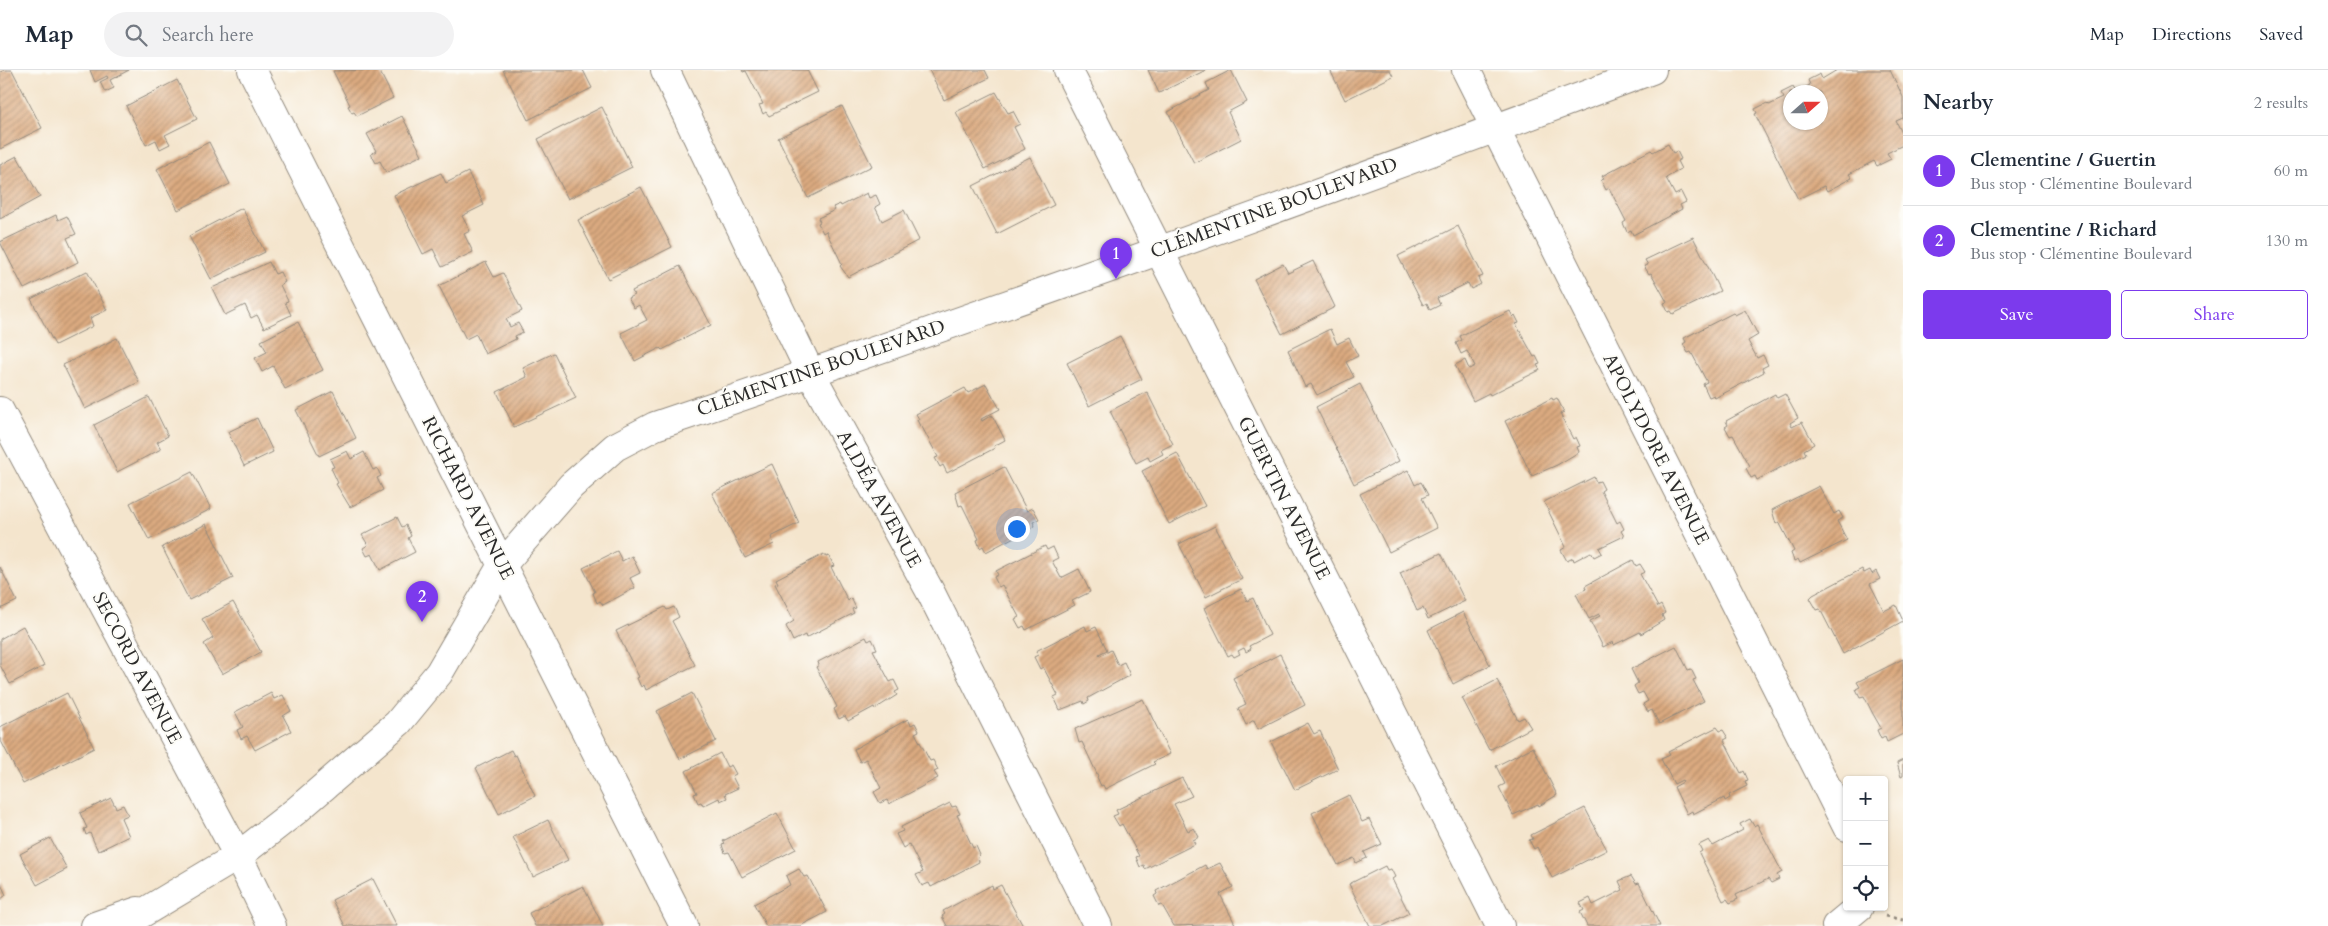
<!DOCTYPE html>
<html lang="en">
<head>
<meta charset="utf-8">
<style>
  :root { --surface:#fff; --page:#f2f2f3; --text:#1f2937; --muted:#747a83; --line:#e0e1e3; --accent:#7c3aed }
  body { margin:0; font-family:Cardo,serif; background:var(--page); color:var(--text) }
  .controls { position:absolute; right:15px; bottom:15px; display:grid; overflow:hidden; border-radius:5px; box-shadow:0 1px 4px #0004 }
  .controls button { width:45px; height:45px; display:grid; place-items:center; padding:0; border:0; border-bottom:1px solid var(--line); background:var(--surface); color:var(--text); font:25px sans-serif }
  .compass { position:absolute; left:1783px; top:15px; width:45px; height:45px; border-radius:50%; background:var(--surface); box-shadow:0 1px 4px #0004; rotate:69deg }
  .you { position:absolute; left:1016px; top:458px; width:18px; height:18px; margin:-12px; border:4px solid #fff; border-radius:50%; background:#1a73e8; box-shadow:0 0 0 8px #1a73e833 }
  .badge { display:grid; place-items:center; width:32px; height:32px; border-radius:50%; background:var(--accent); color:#fff; font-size:16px; font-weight:700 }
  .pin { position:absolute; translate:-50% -41px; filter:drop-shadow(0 1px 2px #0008) }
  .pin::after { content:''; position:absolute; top:26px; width:18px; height:15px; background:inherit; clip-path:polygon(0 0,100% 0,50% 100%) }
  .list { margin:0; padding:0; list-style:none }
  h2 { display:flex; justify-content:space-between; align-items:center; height:65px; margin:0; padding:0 20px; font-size:21px }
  h2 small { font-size:16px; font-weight:400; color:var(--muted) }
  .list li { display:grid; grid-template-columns:32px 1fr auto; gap:15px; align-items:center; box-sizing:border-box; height:70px; padding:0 20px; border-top:1px solid var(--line) }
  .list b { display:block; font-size:19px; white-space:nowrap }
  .list p { margin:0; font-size:16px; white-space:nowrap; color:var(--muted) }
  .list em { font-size:16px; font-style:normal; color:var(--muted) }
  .actions { display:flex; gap:10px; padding:15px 20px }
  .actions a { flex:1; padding:11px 0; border:1px solid var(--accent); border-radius:5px; text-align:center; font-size:18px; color:var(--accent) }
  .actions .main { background:var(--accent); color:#fff }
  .icon { flex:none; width:28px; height:28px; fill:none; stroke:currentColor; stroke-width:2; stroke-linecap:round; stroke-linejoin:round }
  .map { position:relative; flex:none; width:1903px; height:856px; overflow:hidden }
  header { display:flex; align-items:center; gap:30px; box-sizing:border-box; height:70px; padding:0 25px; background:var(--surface); border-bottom:1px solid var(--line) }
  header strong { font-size:24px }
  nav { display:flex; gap:28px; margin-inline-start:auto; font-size:18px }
  .search { width:350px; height:45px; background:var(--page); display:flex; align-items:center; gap:12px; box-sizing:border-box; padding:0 18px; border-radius:28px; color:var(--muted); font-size:19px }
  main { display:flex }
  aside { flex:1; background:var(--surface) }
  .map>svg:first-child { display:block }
</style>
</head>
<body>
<header>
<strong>Map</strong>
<div class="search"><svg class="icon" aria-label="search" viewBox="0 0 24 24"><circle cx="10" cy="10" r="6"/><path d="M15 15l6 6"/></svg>Search here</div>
<nav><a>Map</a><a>Directions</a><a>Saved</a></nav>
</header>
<main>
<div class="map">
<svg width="1903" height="856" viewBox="0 0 1903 856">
  <defs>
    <pattern id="building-hatch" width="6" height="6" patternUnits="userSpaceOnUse" patternTransform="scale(1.25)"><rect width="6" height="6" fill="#dbaa80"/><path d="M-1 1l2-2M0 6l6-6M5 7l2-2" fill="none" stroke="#b28b69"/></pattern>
  </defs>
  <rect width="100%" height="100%" fill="#fdfcf7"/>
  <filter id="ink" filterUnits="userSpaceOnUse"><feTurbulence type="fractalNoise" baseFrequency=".02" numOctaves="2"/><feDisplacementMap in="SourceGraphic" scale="10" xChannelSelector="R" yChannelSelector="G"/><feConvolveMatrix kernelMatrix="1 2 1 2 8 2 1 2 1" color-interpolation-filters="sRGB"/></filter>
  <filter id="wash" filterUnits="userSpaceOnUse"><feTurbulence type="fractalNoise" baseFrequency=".0096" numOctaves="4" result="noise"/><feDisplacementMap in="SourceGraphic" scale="20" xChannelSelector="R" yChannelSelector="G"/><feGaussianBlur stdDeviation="1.12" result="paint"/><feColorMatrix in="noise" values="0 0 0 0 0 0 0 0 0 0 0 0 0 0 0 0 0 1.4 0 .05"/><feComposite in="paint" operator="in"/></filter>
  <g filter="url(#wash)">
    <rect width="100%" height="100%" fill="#f4e5cd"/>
    <g id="blocks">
      <path fill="url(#building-hatch)" fill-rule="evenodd" d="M 5,0 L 12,0 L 42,58 L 0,79 L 0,2 Z
        M 90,0 L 129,0 L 110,10 L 114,18 L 105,22 L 100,12 L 108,8 L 107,6 L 95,12 Z
        M 379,0 L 393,28 L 357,46 L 354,42 L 352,43 L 348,36 L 350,35 L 333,1 Z
        M 503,0 L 583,0 L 592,18 L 528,50 Z
        M 742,0 L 807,0 L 818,22 L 769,46 L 766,42 L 763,44 L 759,35 L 763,34 L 746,1 L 743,2 Z
        M 929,0 L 985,0 L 989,8 L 944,30 Z
        M 1148,0 L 1206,0 L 1159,23 Z
        M 1231,0 L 1247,32 L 1228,42 L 1241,69 L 1194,93 L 1168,42 L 1209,20 L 1206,13 Z
        M 1330,0 L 1390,0 L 1393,6 L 1345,30 Z
        M 1837,0 L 1890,0 L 1903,27 L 1903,48 L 1896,51 L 1903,65 L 1903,75 L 1887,83 L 1891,89 L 1877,96 L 1874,91 L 1849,104 L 1852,108 L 1827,121 L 1824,116 L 1798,129 L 1755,44 L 1757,43 L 1755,39 L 1767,33 L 1769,35 L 1784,28 L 1781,23 L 1793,17 L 1796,22 L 1810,15 L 1808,10 L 1820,4 L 1822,9 ZM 1790,22 L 1820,22 L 1820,52 L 1790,52 Z
        M 177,10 L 197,49 L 165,65 L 170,74 L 160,79 L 156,70 L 146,75 L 126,36 Z
        M 996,22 L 1008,43 L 1013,41 L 1020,54 L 1014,57 L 1025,79 L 985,99 L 956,42 Z
        M 842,36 L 872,96 L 808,128 L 778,68 Z
        M 602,37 L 632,97 L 568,129 L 538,69 Z
        M 402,46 L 422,85 L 386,103 L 380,91 L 376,93 L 371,84 L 376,81 L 367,64 Z
        M 209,72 L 230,114 L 178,140 L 157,99 Z
        M 1668,74 L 1673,83 L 1677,81 L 1681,89 L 1677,91 L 1681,99 L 1666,108 L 1675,125 L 1681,122 L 1686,132 L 1680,135 L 1682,139 L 1633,165 L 1631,160 L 1627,162 L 1623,153 L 1626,151 L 1609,118 L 1606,120 L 1601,110 L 1604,109 L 1602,106 L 1651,80 L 1653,82 Z
        M 17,86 L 40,127 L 0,149 L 0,95 Z
        M 1030,87 L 1054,135 L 997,164 L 973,116 Z
        M 468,102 L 484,135 L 462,146 L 470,161 L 464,164 L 473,182 L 442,197 L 433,179 L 423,184 L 394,125 L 441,103 L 446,113 Z
        M 641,117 L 672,177 L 608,209 L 578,150 Z
        M 867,123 L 869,128 L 876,125 L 880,134 L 875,137 L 882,151 L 904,140 L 919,170 L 848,207 L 840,196 L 842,194 L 826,161 L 823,163 L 818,153 L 820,152 L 818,148 L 835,140 L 833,137 L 840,134 L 841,136 Z
        M 242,138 L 265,182 L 211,209 L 189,166 Z
        M 56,145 L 58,150 L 67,146 L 76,164 L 67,168 L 78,192 L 24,219 L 0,172 Z
        M 1458,156 L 1483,206 L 1478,208 L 1481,214 L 1471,219 L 1468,213 L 1437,228 L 1440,235 L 1430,240 L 1427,233 L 1423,235 L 1398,186 Z
        M 1693,167 L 1720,221 L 1673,244 L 1671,241 L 1668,242 L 1664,233 L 1667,232 L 1651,203 L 1649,204 L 1644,196 L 1648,195 L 1645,190 Z
        M 1313,191 L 1335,237 L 1282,264 L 1254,209 L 1283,194 L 1288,203 Z
        M 269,192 L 275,204 L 280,202 L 285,212 L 280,215 L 288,231 L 285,232 L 291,245 L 264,258 L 257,245 L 251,248 L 245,235 L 225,245 L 212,218 Z
        M 486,192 L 494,207 L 503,203 L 522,241 L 506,249 L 510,257 L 518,253 L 523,262 L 515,266 L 516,269 L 485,284 L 476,264 L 466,269 L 439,216 Z
        M 680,196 L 711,255 L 662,280 L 660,278 L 635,291 L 621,263 L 647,250 L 639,235 L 634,238 L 628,228 L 634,225 L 632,221 Z
        M 87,201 L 107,240 L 90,248 L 93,256 L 55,275 L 31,229 Z
        M 1745,240 L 1758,265 L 1748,271 L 1757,288 L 1763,285 L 1768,295 L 1762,298 L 1764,302 L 1715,328 L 1714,325 L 1709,327 L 1703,314 L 1707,312 L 1691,282 L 1688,283 L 1683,274 L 1686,272 L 1684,268 L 1733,243 L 1735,245 Z
        M 1510,241 L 1513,247 L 1515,245 L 1519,253 L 1516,254 L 1534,287 L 1536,286 L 1540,294 L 1537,295 L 1540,300 L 1490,325 L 1489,323 L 1473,331 L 1455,295 L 1465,290 L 1469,299 L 1475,296 L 1467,281 L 1461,284 L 1456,273 L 1462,270 L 1460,266 Z
        M 298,252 L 323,300 L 285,319 L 273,296 L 262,302 L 255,288 L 267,282 L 261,271 Z
        M 1330,259 L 1337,274 L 1349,268 L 1358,286 L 1346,292 L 1354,307 L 1317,325 L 1311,314 L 1305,317 L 1288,280 Z
        M 1120,266 L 1142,309 L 1089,336 L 1067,293 Z
        M 117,268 L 139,312 L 85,339 L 63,295 Z
        M 554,283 L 576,328 L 514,357 L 497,322 L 527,307 L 523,298 Z
        M 986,314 L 1000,339 L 981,349 L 982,351 L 992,345 L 1005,370 L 994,376 L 995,378 L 947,403 L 943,395 L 940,397 L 935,388 L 938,387 L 922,357 L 921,358 L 917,350 L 919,349 L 916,344 L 965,318 L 968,323 Z
        M 1360,314 L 1399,391 L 1354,414 L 1316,337 Z
        M 333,321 L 356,368 L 319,386 L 296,340 Z
        M 1147,322 L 1173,374 L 1161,380 L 1163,384 L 1150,391 L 1148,387 L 1136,393 L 1110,341 Z
        M 1775,324 L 1777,328 L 1785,324 L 1798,348 L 1790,353 L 1792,357 L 1802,352 L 1814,374 L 1804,380 L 1806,384 L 1757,410 L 1755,406 L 1751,408 L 1746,398 L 1750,396 L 1733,365 L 1730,366 L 1725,357 L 1728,355 L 1726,351 Z
        M 149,327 L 168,366 L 157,372 L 161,379 L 117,402 L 94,355 Z
        M 1552,328 L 1553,330 L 1557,328 L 1564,342 L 1560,344 L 1573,369 L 1576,367 L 1580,376 L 1577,377 L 1579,382 L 1557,395 L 1532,406 L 1505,351 Z
        M 257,348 L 273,382 L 244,396 L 228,362 Z
        M 347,381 L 351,389 L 364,382 L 373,400 L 377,398 L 381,406 L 377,408 L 383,420 L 350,437 L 336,414 L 338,413 L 331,398 L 334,397 L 330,389 Z
        M 1177,383 L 1205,436 L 1169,454 L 1142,401 Z
        M 772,394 L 799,453 L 771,467 L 774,474 L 745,488 L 712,423 Z
        M 1004,397 L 1027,441 L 1033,438 L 1039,449 L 1033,452 L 1035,456 L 986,482 L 983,476 L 980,478 L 977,470 L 979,469 L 962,435 L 959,436 L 955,422 Z
        M 1408,400 L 1415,415 L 1421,412 L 1428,425 L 1422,428 L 1437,458 L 1389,482 L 1360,424 Z
        M 192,402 L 211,439 L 149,470 L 130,433 Z
        M 1594,407 L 1596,412 L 1600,411 L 1604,419 L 1601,421 L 1617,453 L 1620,451 L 1624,459 L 1621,461 L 1624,466 L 1599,478 L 1602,483 L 1594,487 L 1591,482 L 1574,491 L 1573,488 L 1567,491 L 1561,480 L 1566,477 L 1544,432 Z
        M 1819,416 L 1834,444 L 1839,441 L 1843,448 L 1837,451 L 1847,470 L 1800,493 L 1798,489 L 1794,491 L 1791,483 L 1794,481 L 1779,452 L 1776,454 L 1772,440 Z
        M 397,447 L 402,457 L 406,455 L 411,466 L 408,468 L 415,482 L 380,500 L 372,484 L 367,486 L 363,478 L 368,475 L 362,465 Z
        M 206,454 L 233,508 L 189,530 L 162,477 Z
        M 1215,456 L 1242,509 L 1206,527 L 1179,474 Z
        M 1045,476 L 1047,480 L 1053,477 L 1058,488 L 1052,491 L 1061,508 L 1079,499 L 1090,522 L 1072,531 L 1075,535 L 1026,560 L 1024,556 L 1020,558 L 1015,549 L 1019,547 L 1002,515 L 999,517 L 994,507 L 998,505 L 996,501 Z
        M 617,481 L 622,491 L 632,486 L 640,503 L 630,508 L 635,518 L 603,535 L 600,531 L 597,533 L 593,523 L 595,522 L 583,498 Z
        M 1441,483 L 1465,531 L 1428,549 L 1423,538 L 1417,541 L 1400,503 Z
        M 824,484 L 826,487 L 829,486 L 834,496 L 831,497 L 848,531 L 851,528 L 856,538 L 852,539 L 854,543 L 806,568 L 805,565 L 793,571 L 786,556 L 794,551 L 775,514 L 778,513 L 776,509 Z
        M 1633,490 L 1636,496 L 1640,494 L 1645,502 L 1640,504 L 1658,537 L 1661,535 L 1665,543 L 1662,545 L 1664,550 L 1641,564 L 1640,562 L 1614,575 L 1613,572 L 1603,577 L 1590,551 L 1600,546 L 1599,544 L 1589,549 L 1576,524 L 1586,519 L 1585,516 Z
        M 0,497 L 17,531 L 0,539 Z
        M 1862,499 L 1864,503 L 1870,500 L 1872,504 L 1876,501 L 1880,509 L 1870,514 L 1884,541 L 1896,535 L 1903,551 L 1843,584 L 1820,539 L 1817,540 L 1810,528 L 1813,525 Z
        M 1241,519 L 1247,531 L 1253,528 L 1270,565 L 1249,576 L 1251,579 L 1246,582 L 1244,578 L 1238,581 L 1240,584 L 1234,587 L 1232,584 L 1228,586 L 1204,538 Z
        M 233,532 L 261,582 L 222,604 L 204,574 L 213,568 L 202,549 Z
        M 665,537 L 667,540 L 674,537 L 679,547 L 672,551 L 695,595 L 646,620 L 644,615 L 641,617 L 637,608 L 639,607 L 616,561 Z
        M 1463,542 L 1490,595 L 1453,614 L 1428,560 Z
        M 23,556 L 44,596 L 10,614 L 0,595 L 0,569 Z
        M 1085,556 L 1087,561 L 1096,557 L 1107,580 L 1099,584 L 1100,586 L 1111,580 L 1118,595 L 1124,592 L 1130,605 L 1088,628 L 1089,631 L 1084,634 L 1083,631 L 1060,640 L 1054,627 L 1058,625 L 1043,597 L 1040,599 L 1034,587 L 1038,585 L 1036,581 Z
        M 866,567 L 868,571 L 872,569 L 877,579 L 873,580 L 890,612 L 894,610 L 899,620 L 895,622 L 897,625 L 875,639 L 874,637 L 848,651 L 845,646 L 839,649 L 834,639 L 837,637 L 816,597 L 819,595 L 818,592 Z
        M 1676,576 L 1688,600 L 1691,599 L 1696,609 L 1693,610 L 1704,631 L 1659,654 L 1652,640 L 1648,642 L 1643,634 L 1648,631 L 1643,622 L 1638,624 L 1634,616 L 1638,613 L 1631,599 Z
        M 1280,584 L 1305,635 L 1258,659 L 1254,650 L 1246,655 L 1238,638 L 1246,634 L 1233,608 Z
        M 1903,589 L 1903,664 L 1887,672 L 1885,667 L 1881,669 L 1877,660 L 1881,658 L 1873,644 L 1864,626 L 1860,627 L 1856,619 L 1860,617 L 1857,612 Z
        M 1497,610 L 1518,650 L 1524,647 L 1531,658 L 1489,680 L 1462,628 Z
        M 67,623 L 94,678 L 23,714 L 0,669 L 0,657 Z
        M 271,623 L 274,629 L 283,625 L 291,641 L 283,646 L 291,661 L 255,680 L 247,666 L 241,669 L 237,660 L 243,657 L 235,642 Z
        M 692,623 L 716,671 L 680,689 L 657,641 Z
        M 1143,629 L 1170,684 L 1153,692 L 1155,694 L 1105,719 L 1103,715 L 1101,716 L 1097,707 L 1098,706 L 1082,672 L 1079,673 L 1075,659 Z
        M 908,649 L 911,655 L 915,653 L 919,661 L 915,663 L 930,691 L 933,690 L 938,700 L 934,702 L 938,708 L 889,734 L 887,730 L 880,733 L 874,722 L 881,718 L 866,689 L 860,692 L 854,679 Z
        M 1308,653 L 1314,664 L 1320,661 L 1338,699 L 1295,720 L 1271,672 Z
        M 1717,657 L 1720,661 L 1723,660 L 1728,668 L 1724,670 L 1741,703 L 1744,701 L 1748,710 L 1745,711 L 1747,716 L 1729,725 L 1730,728 L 1725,731 L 1724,728 L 1693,744 L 1692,741 L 1687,744 L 1674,717 L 1683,712 L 1682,710 L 1674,714 L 1661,689 L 1670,685 L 1668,682 Z
        M 1533,677 L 1557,725 L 1539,736 L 1538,734 L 1513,745 L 1499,717 L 1505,714 L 1496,696 Z
        M 511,680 L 514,686 L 516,685 L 535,726 L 499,744 L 476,698 Z
        M 720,683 L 727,697 L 731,695 L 736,704 L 732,706 L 738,718 L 725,724 L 727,728 L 720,731 L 719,728 L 703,736 L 701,732 L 698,733 L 694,724 L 697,723 L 686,701 Z
        M 1903,690 L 1903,706 L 1901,707 L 1897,693 Z
        M 1182,708 L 1192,726 L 1174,734 L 1188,761 L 1194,758 L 1199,767 L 1193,770 L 1195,774 L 1145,799 L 1144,795 L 1140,797 L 1136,787 L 1139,786 L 1130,769 L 1122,754 L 1119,756 L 1113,746 L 1118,744 L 1116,740 Z
        M 1349,725 L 1362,752 L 1369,749 L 1382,774 L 1364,782 L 1367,788 L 1356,793 L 1354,788 L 1338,795 L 1312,743 Z
        M 111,728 L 116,738 L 123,735 L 128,745 L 121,748 L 129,766 L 98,781 L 90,763 L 86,765 L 84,759 L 87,758 L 80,743 Z
        M 950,733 L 952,737 L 956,736 L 960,744 L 957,745 L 966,763 L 973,778 L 976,776 L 980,785 L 978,787 L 979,792 L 931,817 L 929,813 L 922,816 L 916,805 L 923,802 L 909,774 L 903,778 L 896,764 L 903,761 L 901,757 Z
        M 1585,738 L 1607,780 L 1552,808 L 1537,777 L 1534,779 L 1529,770 L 1533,769 L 1531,765 Z
        M 777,743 L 796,779 L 742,807 L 729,782 L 725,783 L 722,775 L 725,774 L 723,771 Z
        M 1750,749 L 1754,756 L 1757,754 L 1782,802 L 1777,805 L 1779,809 L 1771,813 L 1768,809 L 1736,825 L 1738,829 L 1730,833 L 1727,829 L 1723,831 L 1699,783 L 1702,781 L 1699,775 L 1709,770 L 1713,776 L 1743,760 L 1740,754 Z
        M 548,750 L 568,790 L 533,807 L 513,767 Z
        M 50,768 L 67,799 L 37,815 L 20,784 Z
        M 1220,793 L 1233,817 L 1220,824 L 1235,854 L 1174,856 L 1162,835 L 1159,836 L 1154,826 L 1157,824 L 1156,821 L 1205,795 L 1207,799 Z
        M 1385,796 L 1387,800 L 1391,799 L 1395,807 L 1392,809 L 1409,843 L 1383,856 L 1370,856 L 1349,814 Z
        M 799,799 L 804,807 L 808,806 L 827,842 L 800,856 L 766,856 L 754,834 L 790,815 L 786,806 Z
        M 1631,806 L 1636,814 L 1639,813 L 1660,856 L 1587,856 L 1580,842 L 1584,840 L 1580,833 L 1590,828 L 1593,835 L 1623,820 L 1619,811 Z
        M 373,809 L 397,856 L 345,856 L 332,830 Z
        M 0,812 L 6,825 L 0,830 Z
        M 992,815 L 993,819 L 1001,815 L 1023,856 L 947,856 L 942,846 L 945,844 L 943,841 Z
        M 583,816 L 603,856 L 535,856 L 529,843 Z"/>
    </g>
  </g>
  <g filter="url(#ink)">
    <use href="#blocks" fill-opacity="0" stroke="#90887c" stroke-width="1"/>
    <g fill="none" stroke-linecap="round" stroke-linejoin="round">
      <g stroke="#90887c" stroke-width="30">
        <path id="street" d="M 252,0 L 684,856
          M 665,0 L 810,302 L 931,523 L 1098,856
          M 1068,0 L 1500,856
          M 1466,0 L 1847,757
          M 0,341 L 238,786 L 272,856
          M 95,856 L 138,841
          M 121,856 L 238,786 L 297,740 L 398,653 L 439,603 L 502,495 L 571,416 L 615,377 L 655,356 C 989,243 1322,124 1652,0
          M 1836,856 L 1859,837"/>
      </g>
      <path stroke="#90887c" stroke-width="3" stroke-dasharray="4 4" stroke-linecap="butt" d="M 1885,846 L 1903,850"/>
      <use href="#street" stroke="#fff" stroke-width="28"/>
    </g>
  </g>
  <g text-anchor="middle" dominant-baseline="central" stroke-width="4" stroke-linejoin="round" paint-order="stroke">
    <g font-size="19" fill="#2b2b2b" stroke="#fdfcf7">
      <text transform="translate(1274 138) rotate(-20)">CLÉMENTINE BOULEVARD</text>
      <text transform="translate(821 298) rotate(-19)">CLÉMENTINE BOULEVARD</text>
      <text transform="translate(1656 379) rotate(63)">APOLYDORE AVENUE</text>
      <text transform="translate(468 428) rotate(63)">RICHARD AVENUE</text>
      <text transform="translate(1284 428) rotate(63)">GUERTIN AVENUE</text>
      <text transform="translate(879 429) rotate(61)">ALDÉA AVENUE</text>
      <text transform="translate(137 598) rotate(62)">SECORD AVENUE</text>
    </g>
  </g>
</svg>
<div class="controls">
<button>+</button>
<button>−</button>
<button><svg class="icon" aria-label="locate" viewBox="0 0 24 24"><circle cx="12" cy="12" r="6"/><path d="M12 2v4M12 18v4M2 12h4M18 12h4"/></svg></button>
</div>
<svg class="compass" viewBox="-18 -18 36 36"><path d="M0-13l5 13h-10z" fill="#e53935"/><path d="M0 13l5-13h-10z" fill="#747a83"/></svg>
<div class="you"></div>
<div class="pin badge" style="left:1116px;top:209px">1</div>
<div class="pin badge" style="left:422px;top:552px">2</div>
</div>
<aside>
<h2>Nearby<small>2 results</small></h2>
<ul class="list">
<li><span class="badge">1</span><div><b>Clementine / Guertin</b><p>Bus stop · Clémentine Boulevard</p></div><em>60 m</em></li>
<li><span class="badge">2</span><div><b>Clementine / Richard</b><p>Bus stop · Clémentine Boulevard</p></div><em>130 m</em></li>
</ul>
<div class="actions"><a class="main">Save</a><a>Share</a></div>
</aside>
</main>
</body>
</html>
